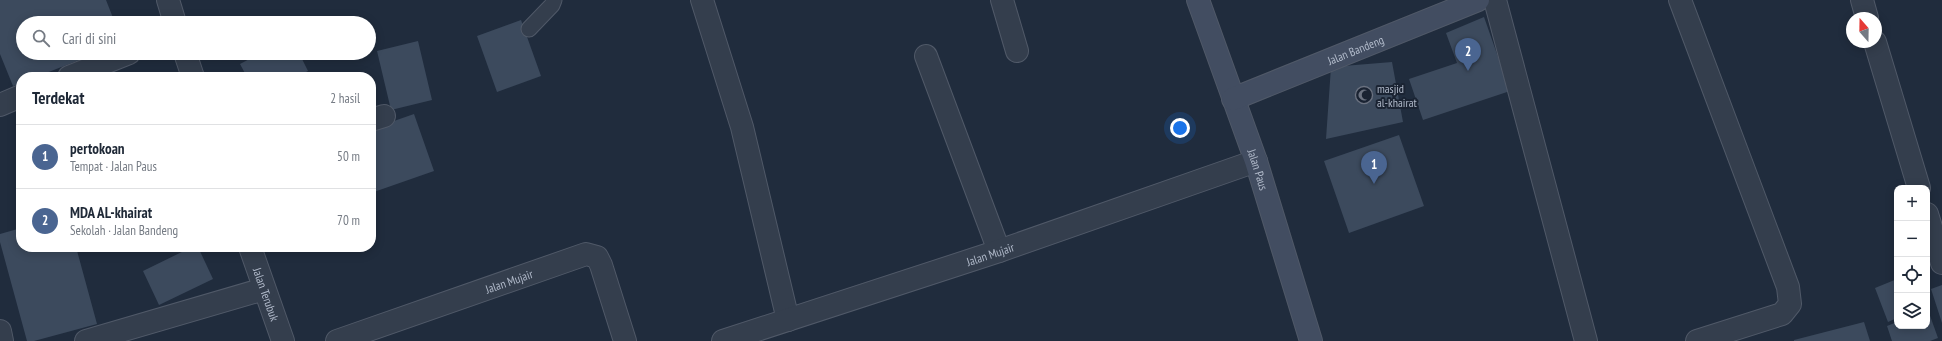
<!DOCTYPE html>
<html lang="id">
<head>
<meta charset="utf-8">
<style>
  :root { --surface:#fff; --page:#f6f6f7; --text:#1f2937; --muted:#747a83; --line:#e0e1e3; --accent:#4a6591 }
  body { margin:0; font-family:"PT Sans Narrow",sans-serif; background:var(--page); color:var(--text) }
  .controls { position:absolute; right:12px; bottom:12px; display:grid; overflow:hidden; border-radius:8px; box-shadow:0 2px 10px #0003 }
  .controls button { width:36px; height:36px; display:grid; place-items:center; padding:0; border:0; border-bottom:1px solid var(--line); background:var(--surface); color:var(--text); font:20px sans-serif }
  .compass { position:absolute; left:1846px; top:12px; width:36px; height:36px; border-radius:50%; background:var(--surface); box-shadow:0 2px 10px #0003; rotate:340deg }
  .you { position:absolute; left:1180px; top:128px; width:14px; height:14px; margin:-10px; border:3px solid #fff; border-radius:50%; background:#1a73e8; box-shadow:0 0 0 6px #1a73e833 }
  .badge { display:grid; place-items:center; width:26px; height:26px; border-radius:50%; background:var(--accent); color:#fff; font-size:13px; font-weight:700 }
  .pin { position:absolute; translate:-50% -33px; filter:drop-shadow(0 1px 2px #0008) }
  .pin::after { content:''; position:absolute; top:21px; width:14px; height:12px; background:inherit; clip-path:polygon(0 0,100% 0,50% 100%) }
  .list { margin:0; padding:0; list-style:none }
  h2 { display:flex; justify-content:space-between; align-items:center; height:52px; margin:0; padding:0 16px; font-size:17px }
  h2 small { font-size:13px; font-weight:400; color:var(--muted) }
  .list li { display:grid; grid-template-columns:26px 1fr auto; gap:12px; align-items:center; box-sizing:border-box; height:64px; padding:0 16px; border-top:1px solid var(--line) }
  .list b { display:block; font-size:15px; white-space:nowrap }
  .list p { margin:0; font-size:13px; white-space:nowrap; color:var(--muted) }
  .list em { font-size:13px; font-style:normal; color:var(--muted) }
  .icon { flex:none; width:22px; height:22px; fill:none; stroke:currentColor; stroke-width:2; stroke-linecap:round; stroke-linejoin:round }
  .map { position:relative; flex:none; width:1942px; height:341px; overflow:hidden }
  .search { position:absolute; background:var(--surface); box-shadow:0 2px 10px #0003; left:16px; top:16px; width:360px; height:44px; display:flex; align-items:center; gap:10px; box-sizing:border-box; padding:0 14px; border-radius:22px; color:var(--muted); font-size:15px }
  .panel { position:absolute; background:var(--surface); box-shadow:0 2px 10px #0003; left:16px; top:72px; width:360px; height:180px; border-radius:16px }
  .map>svg:first-child { display:block }
</style>
</head>
<body>
<div class="map">
<svg width="1942" height="341" viewBox="0 0 1942 341">
  <rect width="100%" height="100%" fill="#202c3d"/>
  <path fill="#3c4a5d" d="M 0,0 L 106,0 L 115,23 L 23,23 L 23,53 L 97,53 L 36,77 L 21,77 L 21,83 L 13,86 L 0,54 Z
    M 1484,17 L 1510,91 L 1423,120 L 1409,79 L 1457,63 L 1446,33 Z
    M 521,20 L 541,76 L 497,92 L 477,36 Z
    M 418,41 L 432,100 L 391,110 L 377,51 Z
    M 261,53 L 299,53 L 308,71 L 296,77 L 247,77 L 240,64 Z
    M 1392,62 L 1403,122 L 1326,139 L 1331,67 Z
    M 414,114 L 434,171 L 371,193 L 371,129 Z
    M 1399,135 L 1424,206 L 1349,233 L 1324,161 Z
    M 21,228 L 21,247 L 76,247 L 97,324 L 34,341 L 27,341 L 0,242 L 0,234 Z
    M 192,247 L 198,247 L 213,279 L 159,305 L 143,271 Z
    M 1897,279 L 1897,318 L 1888,322 L 1875,288 Z
    M 1942,285 L 1942,323 L 1931,289 Z
    M 1928,310 L 1938,338 L 1930,341 L 1892,341 L 1887,326 L 1897,322 L 1897,326 L 1927,326 Z
    M 1864,322 L 1870,341 L 1794,341 L 1794,340 Z"/>
  <g fill="none" stroke-linecap="round" stroke-linejoin="round">
    <g stroke="#505968" stroke-width="17">
      <path id="lane" d="M 529,29 L 552,5 L 554,0"/>
    </g>
    <g stroke="#505968" stroke-width="24">
      <g id="street">
        <path d="M 168,0 L 175,23"/>
        <path d="M 702,0 L 742,127 L 788,320"/>
        <path d="M 1002,0 L 1017,51"/>
        <path d="M 1495,0 L 1586,341"/>
        <path d="M 1680,0 L 1788,287 L 1790,304 L 1782,314 L 1697,341"/>
        <path d="M 1862,0 L 1867,18"/>
        <path d="M 1875,42 L 1919,188"/>
        <path d="M 185,53 L 193,77"/>
        <path d="M 926,56 L 999,251"/>
        <path d="M 69,77 L 129,53"/>
        <path d="M 0,105 L 21,96"/>
        <path d="M 371,120 L 384,116"/>
        <path d="M 1927,214 L 1942,263"/>
        <path id="s1" d="M 250,247 L 283,341"/>
        <path d="M 0,331 L 2,341"/>
        <path d="M 86,341 L 264,289"/>
        <path id="s2" d="M 337,341 L 586,254 L 597,257 L 601,265 L 625,341"/>
        <path id="s3" d="M 723,341 L 999,251 L 1256,161"/>
      </g>
    </g>
    <g stroke="#505968" stroke-width="24">
      <g id="secondary">
        <path id="s4" d="M 1198,0 L 1256,161 L 1311,341"/>
        <path id="s5" d="M 1233,99 L 1478,0"/>
      </g>
    </g>
    <use href="#lane" stroke="#343e4d" stroke-width="15"/>
    <use href="#street" stroke="#343e4d" stroke-width="22"/>
    <use href="#secondary" stroke="#424d61" stroke-width="22"/>
  </g>
  <defs>
    <g id="mosque-ring" transform="scale(0.9)"><circle r="9.5" fill="#1a2332" stroke="#6b7280" stroke-width="1.5"/><path d="M3.5-4.9A6 6 0 1 0 3.5 4.9A5 5 0 1 1 3.5-4.9Z" fill="#6b7280"/></g>
  </defs>
  <g fill-rule="evenodd">
    <use href="#mosque-ring" x="1364" y="95"/>
  </g>
  <g text-anchor="middle" dominant-baseline="central" stroke-width="4" stroke-linejoin="round" paint-order="stroke">
    <g font-size="12" fill="#b0b9c9" stroke="#1a2332">
      <text stroke="none"><textPath href="#s5" startOffset="132">Jalan Bandeng</textPath></text>
      <text stroke="none"><textPath href="#s4" startOffset="180">Jalan Paus</textPath></text>
      <text stroke="none"><textPath href="#s3" startOffset="281">Jalan Mujair</textPath></text>
      <text stroke="none"><textPath href="#s2" startOffset="182">Jalan Mujair</textPath></text>
      <text stroke="none"><textPath href="#s1" startOffset="50">Jalan Terubuk</textPath></text>
    </g>
    <g font-size="12" fill="#b0b9c9" stroke="#1a2332" text-anchor="start">
      <text x="1377" y="88">masjid<tspan x="1377" dy="14">al-khairat</tspan></text>
    </g>
  </g>
</svg>
<div class="controls">
<button>+</button>
<button>−</button>
<button><svg class="icon" aria-label="locate" viewBox="0 0 24 24"><circle cx="12" cy="12" r="6"/><path d="M12 2v4M12 18v4M2 12h4M18 12h4"/></svg></button>
<button><svg class="icon" aria-label="layers" viewBox="0 0 24 24"><path d="M12 4l9 5-9 5-9-5zM3 14l9 5 9-5"/></svg></button>
</div>
<svg class="compass" viewBox="-18 -18 36 36"><path d="M0-13l5 13h-10z" fill="#e53935"/><path d="M0 13l5-13h-10z" fill="#747a83"/></svg>
<div class="you"></div>
<div class="pin badge" style="left:1374px;top:184px">1</div>
<div class="pin badge" style="left:1468px;top:71px">2</div>
<div class="search"><svg class="icon" aria-label="search" viewBox="0 0 24 24"><circle cx="10" cy="10" r="6"/><path d="M15 15l6 6"/></svg>Cari di sini</div>
<section class="panel">
<h2>Terdekat<small>2 hasil</small></h2>
<ul class="list">
<li><span class="badge">1</span><div><b>pertokoan</b><p>Tempat · Jalan Paus</p></div><em>50 m</em></li>
<li><span class="badge">2</span><div><b>MDA AL-khairat</b><p>Sekolah · Jalan Bandeng</p></div><em>70 m</em></li>
</ul>
</section>
</div>
</body>
</html>
